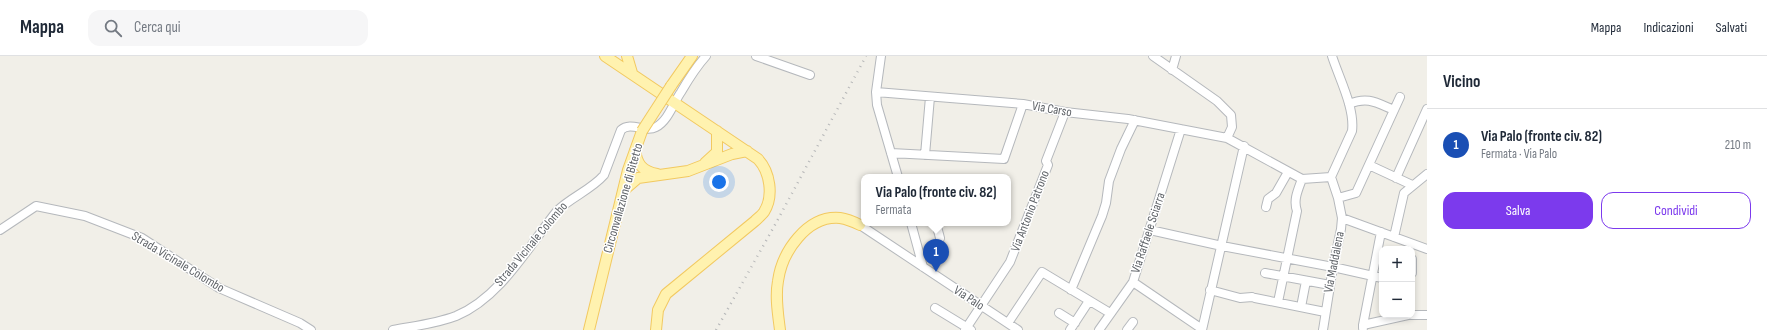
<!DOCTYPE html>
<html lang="it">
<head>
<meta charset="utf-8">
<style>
  :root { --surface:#fff; --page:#f6f6f7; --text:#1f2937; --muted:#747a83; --line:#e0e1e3; --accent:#7c3aed }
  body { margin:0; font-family:"Sofia Sans Condensed",sans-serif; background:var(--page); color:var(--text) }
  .controls { position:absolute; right:12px; bottom:12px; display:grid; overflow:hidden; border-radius:8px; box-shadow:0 2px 6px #0003 }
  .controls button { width:36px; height:36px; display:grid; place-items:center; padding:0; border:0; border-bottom:1px solid var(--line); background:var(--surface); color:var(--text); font:20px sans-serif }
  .you { position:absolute; left:719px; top:126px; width:14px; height:14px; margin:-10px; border:3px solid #fff; border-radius:50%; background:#1a73e8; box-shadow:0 0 0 6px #1a73e833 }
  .badge { display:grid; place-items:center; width:26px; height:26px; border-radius:50%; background:var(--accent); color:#fff; font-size:13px; font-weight:700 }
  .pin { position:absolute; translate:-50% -33px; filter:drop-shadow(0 1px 2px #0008) }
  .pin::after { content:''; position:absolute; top:21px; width:14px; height:12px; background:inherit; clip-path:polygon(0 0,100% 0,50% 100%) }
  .popup { position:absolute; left:861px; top:118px; width:150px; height:52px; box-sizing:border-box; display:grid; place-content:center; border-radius:8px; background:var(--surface); filter:drop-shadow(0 1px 3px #0005); font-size:13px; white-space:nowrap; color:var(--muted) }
  .popup b { font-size:15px; color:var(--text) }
  .popup::after { content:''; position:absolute; left:50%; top:100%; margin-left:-8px; border:8px solid transparent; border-top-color:var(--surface) }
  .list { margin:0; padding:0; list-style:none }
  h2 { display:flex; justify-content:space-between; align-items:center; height:52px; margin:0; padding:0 16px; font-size:17px }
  h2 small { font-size:13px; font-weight:400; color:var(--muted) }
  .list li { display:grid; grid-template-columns:26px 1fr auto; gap:12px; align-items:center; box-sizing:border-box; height:72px; padding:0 16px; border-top:1px solid var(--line) }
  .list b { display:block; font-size:15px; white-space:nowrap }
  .list p { margin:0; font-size:13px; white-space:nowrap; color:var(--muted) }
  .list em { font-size:13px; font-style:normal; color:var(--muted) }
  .actions { display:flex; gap:8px; padding:12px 16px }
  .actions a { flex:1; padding:9px 0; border:1px solid var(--accent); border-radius:12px; text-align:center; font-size:14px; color:var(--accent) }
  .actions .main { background:var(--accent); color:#fff }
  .icon { flex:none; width:22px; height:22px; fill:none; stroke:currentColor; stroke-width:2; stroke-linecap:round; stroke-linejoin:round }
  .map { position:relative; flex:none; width:1427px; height:274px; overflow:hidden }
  header { display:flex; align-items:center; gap:24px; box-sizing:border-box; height:56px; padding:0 20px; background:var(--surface); border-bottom:1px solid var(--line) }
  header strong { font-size:19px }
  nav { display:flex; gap:22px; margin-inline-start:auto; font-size:14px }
  .search { width:280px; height:36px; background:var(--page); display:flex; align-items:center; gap:10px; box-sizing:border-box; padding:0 14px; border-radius:12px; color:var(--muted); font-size:15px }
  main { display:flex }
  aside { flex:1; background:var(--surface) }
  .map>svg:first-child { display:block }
</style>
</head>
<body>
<header>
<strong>Mappa</strong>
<div class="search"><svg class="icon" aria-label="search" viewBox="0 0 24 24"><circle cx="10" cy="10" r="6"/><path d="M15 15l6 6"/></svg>Cerca qui</div>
<nav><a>Mappa</a><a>Indicazioni</a><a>Salvati</a></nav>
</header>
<main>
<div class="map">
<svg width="1427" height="274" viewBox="0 0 1427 274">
  <rect width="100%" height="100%" fill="#f1efe8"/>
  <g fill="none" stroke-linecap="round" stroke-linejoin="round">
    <g stroke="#b5b8bc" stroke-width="10">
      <path id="minor" d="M 756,0 L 810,19
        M 881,0 L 876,36 L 877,49 L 898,121
        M 1153,0 L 1217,45 L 1231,59 L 1232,71 L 1227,82 L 1302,123 L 1331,121
        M 1172,14 L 1176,0
        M 876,36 L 1023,48
        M 1349,48 C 1368,40 1377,47 1394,54
        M 891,97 L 1004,103 L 1023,48 L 1065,56 L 1128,63 L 1227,82
        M 925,99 L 930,41
        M 1369,109 L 1412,129
        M 1396,122 L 1427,53
        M 1338,142 L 1356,137 L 1400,41
        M 1266,151 L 1268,143 L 1276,137 L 1288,116
        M 1342,162 L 1427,193
        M 911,167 L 923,211
        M 936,167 L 940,182
        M 860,169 L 1018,274
        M 0,174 L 36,150 L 85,160 L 142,182 L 219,232 L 300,267 L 311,274
        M 1150,174 L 1222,190 L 1333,211 L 1382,222
        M 1394,181 L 1404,137 L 1427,118
        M 1412,203 L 1412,217
        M 1265,217 L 1330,229
        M 1133,226 L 1202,273
        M 1071,234 L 1102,160 L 1106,147 L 1109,125 L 1121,93 L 1135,64
        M 1210,234 L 1240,242 L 1252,241
        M 1255,242 L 1325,256
        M 1278,246 L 1297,155 C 1293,144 1298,134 1302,123
        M 1301,251 L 1306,225
        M 935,252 L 971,274
        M 1059,257 L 1075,267
        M 1412,259 L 1427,259
        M 1008,267 L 1042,216 L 1110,257
        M 1363,269 L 1381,176
        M 1363,272 L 1363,269 L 1408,259
        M 393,274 C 414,270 435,268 456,260 C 500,242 528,191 557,155 C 571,141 591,134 604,119 L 621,74 C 631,65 645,77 656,71 C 668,65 674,46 681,36 C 688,24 696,11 706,0
        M 965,274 L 1010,206 L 1048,109 L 1046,105 L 1065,56
        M 1070,274 L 1089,245
        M 1099,274 L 1133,226 L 1181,73
        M 1127,274 L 1133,266
        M 1202,274 L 1244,90
        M 1323,274 L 1333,211 L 1341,173 L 1342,162 L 1338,142 L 1331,121 L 1352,75 C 1355,52 1339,22 1332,0"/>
    </g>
    <g stroke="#f2c960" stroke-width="12">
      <path id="major" d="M 605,0 L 758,103 C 770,116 774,140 764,156 C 762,159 758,162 755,165 L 666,238 L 658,254 L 656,274
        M 627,0 L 632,17
        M 671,30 L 692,0
        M 635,94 C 637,108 642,115 657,118
        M 705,107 L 717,96 L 717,75
        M 623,135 L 638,122 L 688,115 L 732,98 L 747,95
        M 589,274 L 628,114 L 642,75
        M 780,274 C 778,258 775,241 778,225 C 782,196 807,159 840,162 C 847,163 854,166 860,169"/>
    </g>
    <use href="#minor" stroke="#fff" stroke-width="8"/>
    <use href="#major" stroke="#fff2af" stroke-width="10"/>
    <path stroke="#b6b7b8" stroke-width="2.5" stroke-dasharray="1 5" stroke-linecap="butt" d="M 716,274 L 776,167 L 866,0"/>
    <g stroke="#f2c960" stroke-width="12" stroke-linecap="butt">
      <path id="major-bridge" d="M 642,75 L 671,30"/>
    </g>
    <use href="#major-bridge" stroke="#fff2af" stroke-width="10"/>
  </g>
  <g text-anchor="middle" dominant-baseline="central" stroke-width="3" stroke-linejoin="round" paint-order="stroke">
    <g font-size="13" fill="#5f6368" stroke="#fff">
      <text transform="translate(1052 53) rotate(10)">Via Carso</text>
      <text transform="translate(623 142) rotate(-74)">Circonvallazione di Bitetto</text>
      <text transform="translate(1030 155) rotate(-69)">Via Antonio Patrono</text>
      <text transform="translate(1148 177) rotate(-72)">Via Raffaele Sciarra</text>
      <text transform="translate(531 188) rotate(-50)">Strada Vicinale Colombo</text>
      <text transform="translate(178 206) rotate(31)">Strada Vicinale Colombo</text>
      <text transform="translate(1334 206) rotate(-79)">Via Maddalena</text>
      <text transform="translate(969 242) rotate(33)">Via Palo</text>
    </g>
  </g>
</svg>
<div class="controls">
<button>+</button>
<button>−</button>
</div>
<div class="you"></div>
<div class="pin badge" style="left:936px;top:216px;background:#1a4fb4">1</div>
<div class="popup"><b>Via Palo (fronte civ. 82)</b>Fermata</div>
</div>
<aside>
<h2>Vicino<small></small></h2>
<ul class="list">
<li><span class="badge" style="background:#1a4fb4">1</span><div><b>Via Palo (fronte civ. 82)</b><p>Fermata · Via Palo</p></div><em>210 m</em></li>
</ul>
<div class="actions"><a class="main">Salva</a><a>Condividi</a></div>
</aside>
</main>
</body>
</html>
